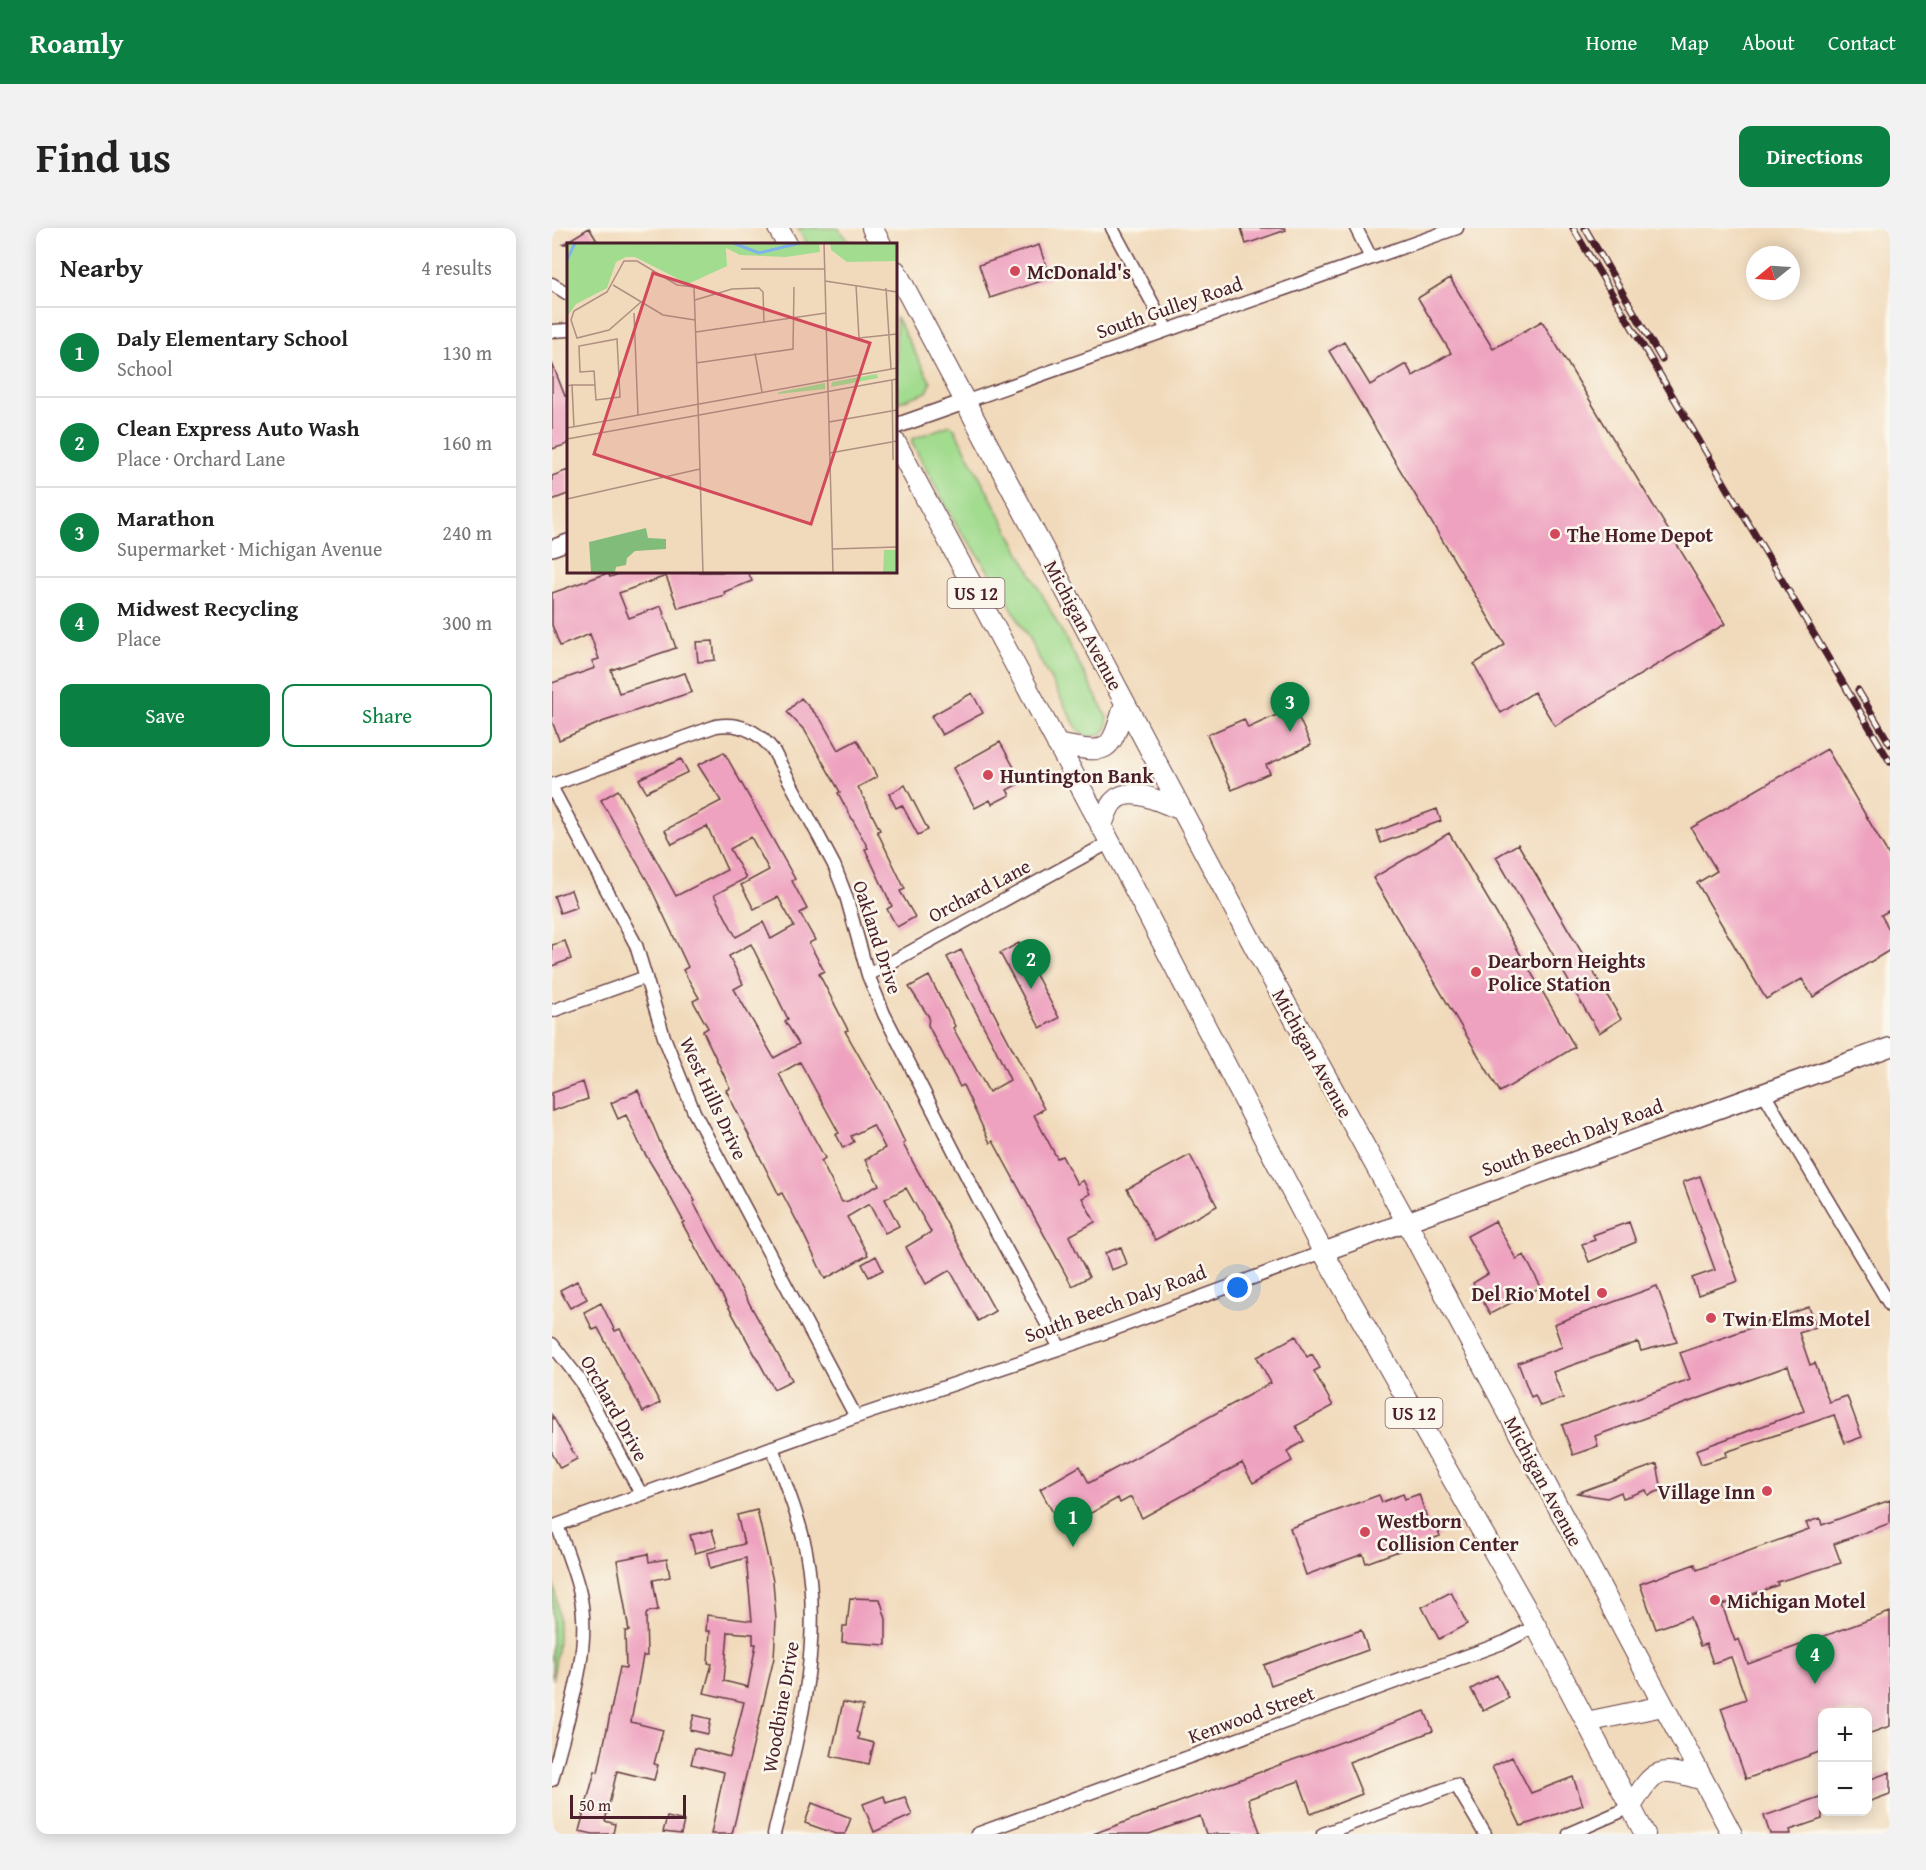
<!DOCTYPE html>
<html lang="en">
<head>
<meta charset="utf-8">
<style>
  :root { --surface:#fff; --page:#f2f2f2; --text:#222; --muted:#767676; --line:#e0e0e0; --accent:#0b8043 }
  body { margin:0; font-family:"Gentium Book Plus",serif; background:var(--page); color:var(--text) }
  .controls { position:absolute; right:18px; bottom:18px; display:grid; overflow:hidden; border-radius:12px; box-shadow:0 3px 15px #0003 }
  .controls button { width:54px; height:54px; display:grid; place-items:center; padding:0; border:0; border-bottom:2px solid var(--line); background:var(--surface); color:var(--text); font:30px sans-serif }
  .compass { position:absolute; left:1194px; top:18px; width:54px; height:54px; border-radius:50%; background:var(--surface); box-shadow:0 3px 15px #0003; rotate:252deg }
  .scale { position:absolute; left:18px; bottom:15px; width:116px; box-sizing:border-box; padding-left:6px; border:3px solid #4a1f2b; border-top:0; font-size:16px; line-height:21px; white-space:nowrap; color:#4a1f2b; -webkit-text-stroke:4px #fbf7ec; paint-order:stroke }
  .you { position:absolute; left:686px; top:1060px; width:21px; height:21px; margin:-15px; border:4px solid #fff; border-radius:50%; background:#1a73e8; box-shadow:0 0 0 9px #1a73e833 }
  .badge { display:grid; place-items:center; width:39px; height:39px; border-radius:50%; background:var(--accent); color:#fff; font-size:20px; font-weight:700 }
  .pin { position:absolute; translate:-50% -50px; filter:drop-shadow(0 2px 3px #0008) }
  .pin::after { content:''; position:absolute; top:32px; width:21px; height:18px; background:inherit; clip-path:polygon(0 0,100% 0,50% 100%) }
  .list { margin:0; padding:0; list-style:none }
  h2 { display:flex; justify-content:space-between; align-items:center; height:78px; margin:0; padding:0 24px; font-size:26px }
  h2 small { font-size:20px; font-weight:400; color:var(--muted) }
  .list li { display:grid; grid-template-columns:39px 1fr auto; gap:18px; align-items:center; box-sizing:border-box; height:90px; padding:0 24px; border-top:2px solid var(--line) }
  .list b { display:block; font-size:22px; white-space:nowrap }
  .list p { margin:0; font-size:20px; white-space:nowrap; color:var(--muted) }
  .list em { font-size:20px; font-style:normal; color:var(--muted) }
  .actions { display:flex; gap:12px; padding:18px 24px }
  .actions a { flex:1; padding:14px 0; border:2px solid var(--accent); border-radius:12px; text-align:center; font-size:21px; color:var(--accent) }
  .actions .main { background:var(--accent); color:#fff }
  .map { position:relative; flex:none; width:1338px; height:1606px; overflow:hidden; border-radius:12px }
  header { display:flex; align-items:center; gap:36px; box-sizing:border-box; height:84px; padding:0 30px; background:var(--accent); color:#fff }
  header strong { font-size:28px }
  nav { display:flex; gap:33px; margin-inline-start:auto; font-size:21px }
  .intro { display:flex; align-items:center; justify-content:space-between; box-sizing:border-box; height:144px; padding:0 36px }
  h1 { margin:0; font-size:42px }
  .button { padding:15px 27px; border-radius:12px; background:var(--accent); color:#fff; font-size:21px; font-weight:700 }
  main { display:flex; gap:36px; padding:0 36px }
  aside { flex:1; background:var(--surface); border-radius:12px; box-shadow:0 3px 15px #0003 }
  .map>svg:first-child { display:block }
</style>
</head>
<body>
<header>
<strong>Roamly</strong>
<nav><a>Home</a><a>Map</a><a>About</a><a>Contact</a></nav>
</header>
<div class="intro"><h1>Find us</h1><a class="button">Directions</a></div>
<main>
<aside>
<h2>Nearby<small>4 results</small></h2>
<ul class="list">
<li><span class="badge">1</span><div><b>Daly Elementary School</b><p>School</p></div><em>130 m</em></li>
<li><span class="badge">2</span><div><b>Clean Express Auto Wash</b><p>Place · Orchard Lane</p></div><em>160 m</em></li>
<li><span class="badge">3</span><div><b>Marathon</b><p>Supermarket · Michigan Avenue</p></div><em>240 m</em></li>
<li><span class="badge">4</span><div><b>Midwest Recycling</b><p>Place</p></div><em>300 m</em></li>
</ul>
<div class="actions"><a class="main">Save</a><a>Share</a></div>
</aside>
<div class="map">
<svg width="1338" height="1606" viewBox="0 0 1338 1606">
  <rect width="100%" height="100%" fill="#fbf7ec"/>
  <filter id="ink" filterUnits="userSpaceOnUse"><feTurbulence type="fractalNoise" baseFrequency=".0167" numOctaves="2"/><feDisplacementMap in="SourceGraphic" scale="12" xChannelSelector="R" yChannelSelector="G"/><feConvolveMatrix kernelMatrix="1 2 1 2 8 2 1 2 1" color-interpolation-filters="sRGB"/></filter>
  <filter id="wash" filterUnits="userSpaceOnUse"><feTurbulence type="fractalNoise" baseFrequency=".008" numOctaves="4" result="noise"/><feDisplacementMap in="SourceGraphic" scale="24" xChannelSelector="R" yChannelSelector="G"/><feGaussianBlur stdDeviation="1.35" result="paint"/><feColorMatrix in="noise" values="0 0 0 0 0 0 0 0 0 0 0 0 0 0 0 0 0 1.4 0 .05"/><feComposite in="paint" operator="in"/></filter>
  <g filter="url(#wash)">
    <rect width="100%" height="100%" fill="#f1dabb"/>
    <path fill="#a2dc8f" stroke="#767e5d" stroke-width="1.5" d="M 246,0 L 286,0 L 299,16 L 255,16 Z
      M 344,89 L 379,155 L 375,164 L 345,175 Z
      M 398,197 L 402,200 L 555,489 L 555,499 L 550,506 L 536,509 L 526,502 L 457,375 L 421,319 L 406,300 L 360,215 L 360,211 Z
      M 0,1348 C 8,1382 8,1418 0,1452 Z"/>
    <g id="blocks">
      <path fill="#eea2bf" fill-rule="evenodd" d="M 37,0 L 47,16 L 11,16 Z
        M 689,0 L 733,0 L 734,2 L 694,16 Z
        M 487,17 L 498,50 L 438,70 L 427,37 Z
        M 898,50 L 941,121 L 990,93 L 1173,396 L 1003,498 L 982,464 L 949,485 L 922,436 L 953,417 L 777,123 L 792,114 L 818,157 L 854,136 L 861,148 L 899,125 L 866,70 Z
        M 0,135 L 13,168 L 16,167 L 16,216 L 0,221 Z
        M 16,242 L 16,266 L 0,272 L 0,248 Z
        M 72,344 L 196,344 L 200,353 L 172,364 L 173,367 L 126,380 L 114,348 L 67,365 L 77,390 L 109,378 L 124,420 L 59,442 L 67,465 L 133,445 L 140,464 L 50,494 L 7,512 L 0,493 L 0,455 L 43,440 L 40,433 L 47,431 L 38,406 L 8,418 L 0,397 L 0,365 L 56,345 L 58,349 Z
        M 161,413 L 163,432 L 146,434 L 144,414 Z
        M 420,465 L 431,485 L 390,507 L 379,488 Z
        M 249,470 L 269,492 L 286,522 L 305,512 L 325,549 L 306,559 L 328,602 L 325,603 L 353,661 L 348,663 L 363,689 L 345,699 L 335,681 L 340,678 L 313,621 L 316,620 L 286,565 L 288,564 L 253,503 L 235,484 Z
        M 742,479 L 759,517 L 714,537 L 718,545 L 680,562 L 655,507 L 692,491 L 696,500 Z
        M 448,514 L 470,554 L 455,562 L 458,567 L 440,576 L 438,572 L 423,580 L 401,540 Z
        M 1275,521 L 1338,629 L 1338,682 L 1329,687 L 1338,703 L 1338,722 L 1261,769 L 1250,751 L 1214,771 L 1145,655 L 1165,643 L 1139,600 Z
        M 172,524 L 243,651 L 240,653 L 255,681 L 248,685 L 263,712 L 257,715 L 272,743 L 267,746 L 296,802 L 293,803 L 334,875 L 353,915 L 351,916 L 443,1083 L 426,1093 L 398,1042 L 374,1056 L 354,1019 L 379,1004 L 354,960 L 333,971 L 347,998 L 333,1005 L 317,976 L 295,989 L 316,1027 L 273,1051 L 250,1003 L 230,965 L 227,967 L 174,862 L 178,860 L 151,803 L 156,800 L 141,773 L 147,770 L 131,742 L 136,739 L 96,654 L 49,572 L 66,562 L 124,668 L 175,642 L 155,598 L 120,616 L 113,602 L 169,573 L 146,537 ZM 199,609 L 217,642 L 189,657 L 202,681 L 226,669 L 242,698 L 219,711 L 211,694 L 184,709 L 162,667 L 194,650 L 178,621 ZM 199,716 L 236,791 L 233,793 L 247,816 L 222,830 L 182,761 L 191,756 L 177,728 ZM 248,834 L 287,905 L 284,906 L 291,920 L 302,914 L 299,908 L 321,897 L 333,920 L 313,932 L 327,957 L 296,973 L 290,974 L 269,933 L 273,930 L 227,846 Z
        M 129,531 L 136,544 L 94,564 L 87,551 Z
        M 353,557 L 376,602 L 366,607 L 350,577 L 344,580 L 337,566 Z
        M 885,581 L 889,593 L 829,615 L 825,603 Z
        M 897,605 L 1023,819 L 948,864 L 821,650 Z
        M 966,616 L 1069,791 L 1047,805 L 944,629 Z
        M 19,662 L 25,679 L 8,685 L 2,668 Z
        M 13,713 L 19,731 L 0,738 L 0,717 Z
        M 467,715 L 507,790 L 488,800 L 448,725 Z
        M 409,722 L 492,881 L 482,887 L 505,930 L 510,928 L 525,956 L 531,952 L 538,966 L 530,970 L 543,994 L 517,1008 L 537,1049 L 520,1058 L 441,913 L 438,915 L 411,857 L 408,859 L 376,797 L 377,789 L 357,759 L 377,748 L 403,798 L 401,800 L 437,864 L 458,852 L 442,818 L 395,729 Z
        M 31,854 L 36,871 L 0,883 L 0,865 Z
        M 86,862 L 113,926 L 133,955 L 143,973 L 141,974 L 240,1152 L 222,1161 L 130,995 L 132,994 L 109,952 L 90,921 L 74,887 L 66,891 L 59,875 Z
        M 638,927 L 665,978 L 603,1012 L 575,961 Z
        M 1148,948 L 1186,1053 L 1146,1067 L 1140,1050 L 1163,1042 L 1131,954 Z
        M 943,993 L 964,1031 L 972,1027 L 989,1059 L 938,1086 L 921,1055 L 936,1046 L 915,1008 Z
        M 1077,994 L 1084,1014 L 1037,1034 L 1030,1016 L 1043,1012 L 1041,1007 Z
        M 569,1019 L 575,1036 L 559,1042 L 553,1025 Z
        M 324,1028 L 331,1042 L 317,1049 L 310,1036 Z
        M 25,1053 L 35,1071 L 18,1080 L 8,1062 Z
        M 1105,1058 L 1125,1114 L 1089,1123 L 1086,1114 L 1001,1144 L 1011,1170 L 988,1178 L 983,1167 L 979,1169 L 966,1135 L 1010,1119 L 1002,1096 Z
        M 49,1075 L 63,1103 L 68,1101 L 108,1175 L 91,1184 L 46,1100 L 41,1102 L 32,1084 Z
        M 1257,1079 L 1264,1099 L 1247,1105 L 1258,1137 L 1263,1135 L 1277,1174 L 1295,1168 L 1310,1209 L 1293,1215 L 1282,1187 L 1174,1224 L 1175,1228 L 1149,1236 L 1144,1222 L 1252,1183 L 1236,1138 L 1043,1208 L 1046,1218 L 1021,1227 L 1010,1197 L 1138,1151 L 1128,1125 Z
        M 744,1108 L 755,1129 L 760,1126 L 768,1140 L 762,1143 L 781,1178 L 744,1198 L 752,1213 L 735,1223 L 740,1233 L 701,1255 L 690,1235 L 590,1290 L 579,1269 L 568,1275 L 566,1270 L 510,1301 L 488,1261 L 528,1238 L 537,1255 L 719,1155 L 705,1129 Z
        M 0,1187 L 25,1231 L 8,1240 L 0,1225 Z
        M 1105,1236 L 1110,1262 L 1096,1267 L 1094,1262 L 1071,1270 L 1069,1264 L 1055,1270 L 1025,1265 Z
        M 851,1266 L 853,1271 L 867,1266 L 878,1299 L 884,1297 L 888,1308 L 814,1335 L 811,1326 L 754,1347 L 738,1300 L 827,1267 L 830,1274 Z
        M 1338,1272 L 1338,1295 L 1282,1316 L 1289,1335 L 1225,1354 L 1226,1357 L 1170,1377 L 1183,1413 L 1187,1411 L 1196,1436 L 1338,1384 L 1338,1498 L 1316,1506 L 1316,1485 L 1270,1485 L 1270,1523 L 1194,1551 L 1169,1480 L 1194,1471 L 1179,1429 L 1161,1435 L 1154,1416 L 1148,1418 L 1138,1389 L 1104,1401 L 1088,1356 L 1143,1336 L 1145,1342 L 1257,1301 L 1254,1295 L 1268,1290 L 1270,1297 Z
        M 205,1282 L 221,1353 L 224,1392 L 222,1430 L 180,1606 L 159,1606 L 172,1544 L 139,1536 L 143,1520 L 178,1529 L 192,1474 L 152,1465 L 160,1436 L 156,1435 L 158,1403 L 154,1403 L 155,1387 L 200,1393 L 194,1330 L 158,1340 L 155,1325 L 192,1316 L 185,1287 ZM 176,1404 L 201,1406 L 201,1416 L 204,1416 L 196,1459 L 172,1453 Z
        M 160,1302 L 165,1319 L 143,1325 L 138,1307 Z
        M 96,1326 L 97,1334 L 115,1331 L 118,1349 L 101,1352 L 106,1382 L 96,1384 L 94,1387 L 95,1428 L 91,1428 L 79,1494 L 111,1502 L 102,1536 L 106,1537 L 102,1552 L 65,1543 L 53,1593 L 63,1596 L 61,1606 L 41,1606 L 27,1603 L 43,1543 L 46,1544 L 68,1439 L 74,1440 L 73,1403 L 77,1403 L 65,1332 Z
        M 899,1364 L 915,1396 L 887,1411 L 870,1379 Z
        M 298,1370 L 328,1371 L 334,1391 L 334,1417 L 290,1414 L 291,1398 L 295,1398 Z
        M 809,1402 L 816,1422 L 719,1457 L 712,1437 Z
        M 945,1447 L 957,1470 L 931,1483 L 919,1461 Z
        M 291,1474 L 311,1478 L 304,1504 L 307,1505 L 306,1511 L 322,1515 L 317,1536 L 279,1528 Z
        M 873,1483 L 881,1503 L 797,1534 L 810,1566 L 759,1586 L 747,1553 L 696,1571 L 708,1604 L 702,1606 L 654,1606 L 648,1588 L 597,1606 L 541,1606 Z
        M 142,1487 L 159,1491 L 156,1506 L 138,1502 Z
        M 960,1529 L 979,1565 L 1021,1549 L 1031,1577 L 969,1598 L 940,1539 Z
        M 1338,1544 L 1338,1566 L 1316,1574 L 1316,1552 Z
        M 332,1568 L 334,1575 L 353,1569 L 360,1587 L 322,1604 L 311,1576 Z
        M 1270,1568 L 1270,1591 L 1238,1602 L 1239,1606 L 1218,1606 L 1212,1588 Z
        M 260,1575 L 299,1590 L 293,1606 L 284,1606 L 253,1595 Z
        M 115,1589 L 132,1593 L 129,1606 L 111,1604 Z"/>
    </g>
  </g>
  <g filter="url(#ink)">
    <use href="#blocks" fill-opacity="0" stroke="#633b41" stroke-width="1.5"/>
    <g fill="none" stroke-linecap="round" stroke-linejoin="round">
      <g stroke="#633b41" stroke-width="15">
        <path id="minor" d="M 560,0 L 615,102
          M 804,0 L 819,30
          M 0,56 L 16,66
          M 0,103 L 16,102
          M 415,173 L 905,0
          M 0,557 L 164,498 C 188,494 206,503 221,522 L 282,637 L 294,668 L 316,747 L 332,786 L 426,970 L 508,1120
          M 0,560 L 84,717 L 112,809 L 142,884 L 304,1189
          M 316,747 L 558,614
          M 0,783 L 94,749
          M 1211,864 L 1338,1077
          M 0,1116 L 28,1152 L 89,1266
          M 220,1219 C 232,1253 247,1288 254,1323 C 272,1420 245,1512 222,1606
          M 0,1552 C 13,1496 41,1423 28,1366 C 23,1343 13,1319 5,1297 L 304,1189 L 527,1114 L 771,1024
          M 425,1606 L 953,1414 L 984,1398
          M 771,1606 L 904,1557 L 933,1606
          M 1017,1606 L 1079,1579"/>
      </g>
      <g stroke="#633b41" stroke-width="18">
        <path id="tertiary" d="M 344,198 L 415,173
          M 0,320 L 16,314"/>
      </g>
      <g stroke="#633b41" stroke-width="21">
        <path id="secondary" d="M 771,1024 L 1338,819"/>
      </g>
      <g stroke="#633b41" stroke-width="22">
        <path id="primary" d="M 226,0 L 235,16
          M 320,0 L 329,16
          M 344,43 L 702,718 L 854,993 L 1180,1606
          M 344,215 L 558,614 L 771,1024 L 984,1398 L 1093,1606
          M 505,516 C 559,526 557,527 573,475
          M 549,599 C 553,591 556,578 562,573 C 579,556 611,576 630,582
          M 1034,1494 L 1111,1478
          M 1079,1579 C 1103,1538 1107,1539 1151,1552"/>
      </g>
      <use href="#minor" stroke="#fff" stroke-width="12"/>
      <use href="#tertiary" stroke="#fff" stroke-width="15"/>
      <use href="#secondary" stroke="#fff" stroke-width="18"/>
      <use href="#primary" stroke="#fff" stroke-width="20"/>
      <g stroke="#4a1f2b" stroke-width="7">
        <path id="rail" d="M 1021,0 L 1338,534
          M 1033,0 L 1110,132
          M 1306,462 L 1338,516"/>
      </g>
      <use href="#rail" stroke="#fbf7ec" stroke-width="4.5" stroke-dasharray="14" stroke-linecap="butt"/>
    </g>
  </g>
  <g fill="#d1495b" stroke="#fbf7ec" stroke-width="2">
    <circle cx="463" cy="43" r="6"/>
    <circle cx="1003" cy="306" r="6"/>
    <circle cx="436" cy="547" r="6"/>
    <circle cx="924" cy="744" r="6"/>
    <circle cx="1050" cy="1065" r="6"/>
    <circle cx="1159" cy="1090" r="6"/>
    <circle cx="1215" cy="1263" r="6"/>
    <circle cx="813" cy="1304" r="6"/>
    <circle cx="1163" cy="1372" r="6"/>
  </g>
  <g text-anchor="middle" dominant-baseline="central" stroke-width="5" stroke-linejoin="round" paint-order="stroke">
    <g fill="#fbf7ec" stroke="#7f6065" stroke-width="1.5">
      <rect x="395.5" y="350" width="57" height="30" rx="4.5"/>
      <rect x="833.5" y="1170" width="57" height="30" rx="4.5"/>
    </g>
    <g font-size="18" font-weight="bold" fill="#4a1f2b">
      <text x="424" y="365">US 12</text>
      <text x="862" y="1185">US 12</text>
    </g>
    <g font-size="20" font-weight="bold" fill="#4a1f2b" stroke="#fbf7ec" text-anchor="start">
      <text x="475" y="43">McDonald's</text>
      <text x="1015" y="306">The Home Depot</text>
      <text x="448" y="547">Huntington Bank</text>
      <text x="936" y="732">Dearborn Heights<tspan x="936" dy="23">Police Station</tspan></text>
      <text x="1038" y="1065" text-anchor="end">Del Rio Motel</text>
      <text x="1171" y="1090">Twin Elms Motel</text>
      <text x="1203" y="1263" text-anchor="end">Village Inn</text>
      <text x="825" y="1292">Westborn<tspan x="825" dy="23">Collision Center</tspan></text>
      <text x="1175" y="1372">Michigan Motel</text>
    </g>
    <g font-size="20" fill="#4a1f2b" stroke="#fbf7ec">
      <text transform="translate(617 79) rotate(-19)">South Gulley Road</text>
      <text transform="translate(532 397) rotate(62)">Michigan Avenue</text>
      <text transform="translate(427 662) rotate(-28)">Orchard Lane</text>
      <text transform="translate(326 709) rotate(72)">Oakland Drive</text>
      <text transform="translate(761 825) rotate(61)">Michigan Avenue</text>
      <text transform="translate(162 870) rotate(65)">West Hills Drive</text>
      <text transform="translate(1020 909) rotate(-20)">South Beech Daly Road</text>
      <text transform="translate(563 1075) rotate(-20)">South Beech Daly Road</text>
      <text transform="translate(63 1180) rotate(61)">Orchard Drive</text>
      <text transform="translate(992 1253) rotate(62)">Michigan Avenue</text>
      <text transform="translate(228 1479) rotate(-80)">Woodbine Drive</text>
      <text transform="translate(699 1486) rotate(-20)">Kenwood Street</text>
    </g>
  </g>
  <g transform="translate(15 15)">
    <rect width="330" height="330" fill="#f1dabb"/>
    <path d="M 0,0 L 252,0 L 253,9 L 219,14 L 173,12 L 159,5 L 160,23 L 121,41 L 68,14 L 59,14 L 49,19 L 40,45 L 9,61 L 0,74 ZM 263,0 L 330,0 L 330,18 L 280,19 L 264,7 ZM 310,131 L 311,135 L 264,144 L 265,139 ZM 258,140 L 258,146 L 210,151 L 212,149 ZM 317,307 L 330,307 L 330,330 L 316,330 Z" fill="#a2dc8f"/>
    <path d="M 79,285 L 81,295 L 99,296 L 99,306 L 68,308 L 60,315 L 59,322 L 49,324 L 48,329 L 24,330 L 22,299 Z" fill="#81bc7a"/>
    <path fill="none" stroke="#7eb3ec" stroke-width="3" d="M 166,0 L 192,10 L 233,0M 0,17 L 8,0"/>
    <path fill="none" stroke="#ae8f81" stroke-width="1.5" d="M 257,0 L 266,330M 174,26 L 258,26M 258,38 L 330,49M 46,42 L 96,72 L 128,77M 289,42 L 292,95 L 330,91M 319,45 L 324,126M 128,57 L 165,46 L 192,45 L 196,49 L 197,80M 74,59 L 42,87 L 10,95 L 4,77 L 7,68 L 40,49 L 57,18 L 70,18 L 110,42 L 127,44 L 131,160M 67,70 L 71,172M 129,89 L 259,70M 50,96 L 53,154 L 29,157 L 27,128 L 13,129 L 12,103 ZM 188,110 L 195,149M 129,120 L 226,106 L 227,44M 325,137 L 326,217M 5,142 L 28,142M 0,143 L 5,142 L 7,184M 131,160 L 136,330M 262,179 L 330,167M 0,185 L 330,125M 0,196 L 330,136M 263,210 L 330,198M 0,256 L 133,226M 265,306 L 330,304"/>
    <path fill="#d1495b" fill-opacity="0.15" stroke="#d1495b" stroke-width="3" d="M 86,30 L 303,100 L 244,281 L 27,211 Z"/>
    <rect width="330" height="330" fill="none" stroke="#4a1f2b" stroke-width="3"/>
  </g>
</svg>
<div class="controls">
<button>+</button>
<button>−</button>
</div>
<svg class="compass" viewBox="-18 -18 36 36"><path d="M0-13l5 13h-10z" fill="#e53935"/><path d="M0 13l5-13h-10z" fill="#767676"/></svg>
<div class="scale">50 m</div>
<div class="you"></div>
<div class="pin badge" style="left:521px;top:1319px">1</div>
<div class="pin badge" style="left:479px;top:761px">2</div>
<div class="pin badge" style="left:738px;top:504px">3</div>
<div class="pin badge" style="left:1263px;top:1456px">4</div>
</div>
</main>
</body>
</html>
